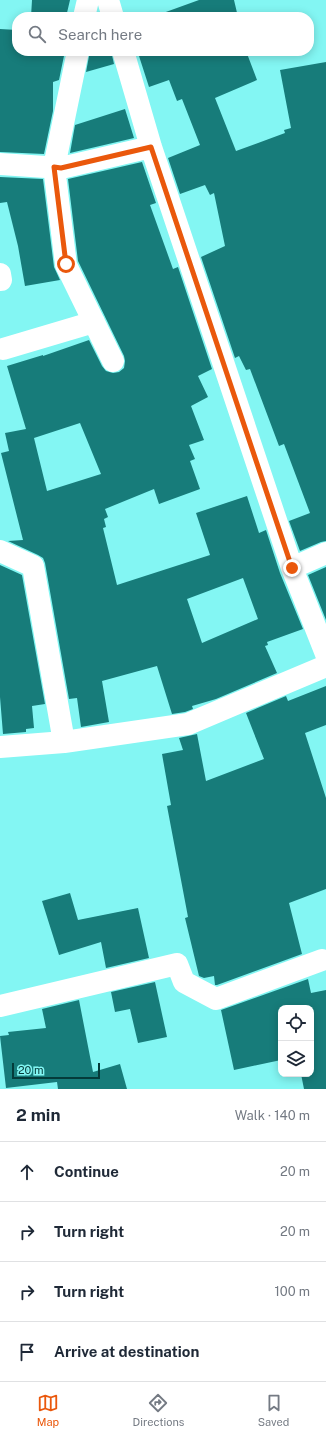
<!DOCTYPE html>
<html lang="en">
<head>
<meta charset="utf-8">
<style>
  :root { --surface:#fff; --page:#f6f6f7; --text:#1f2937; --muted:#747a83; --line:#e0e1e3; --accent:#ea580c }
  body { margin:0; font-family:"Public Sans",sans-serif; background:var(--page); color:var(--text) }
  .controls { position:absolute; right:12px; bottom:12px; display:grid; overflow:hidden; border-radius:8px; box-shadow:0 2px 10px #0003 }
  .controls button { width:36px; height:36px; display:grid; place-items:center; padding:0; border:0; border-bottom:1px solid var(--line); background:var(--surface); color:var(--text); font:20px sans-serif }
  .scale { position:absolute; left:12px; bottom:10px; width:88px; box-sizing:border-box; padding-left:4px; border:2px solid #043b3a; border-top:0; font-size:11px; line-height:14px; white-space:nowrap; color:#043b3a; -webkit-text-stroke:3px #83f6f3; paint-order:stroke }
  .stop { position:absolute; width:12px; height:12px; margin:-9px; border:3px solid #ea580c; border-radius:50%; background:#fff }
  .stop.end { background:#ea580c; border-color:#fff; box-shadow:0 1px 4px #0008 }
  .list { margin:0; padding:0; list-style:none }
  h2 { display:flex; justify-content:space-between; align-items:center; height:52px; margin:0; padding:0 16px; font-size:17px }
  h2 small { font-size:13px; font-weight:400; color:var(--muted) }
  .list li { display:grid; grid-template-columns:26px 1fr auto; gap:12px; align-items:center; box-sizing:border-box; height:60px; padding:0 16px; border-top:1px solid var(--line) }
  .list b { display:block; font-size:15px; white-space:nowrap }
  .list em { font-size:13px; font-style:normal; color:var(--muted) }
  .icon { flex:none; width:22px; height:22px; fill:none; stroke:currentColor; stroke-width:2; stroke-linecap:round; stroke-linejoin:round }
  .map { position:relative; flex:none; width:326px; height:1089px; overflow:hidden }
  .search { position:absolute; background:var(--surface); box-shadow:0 2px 10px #0003; left:12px; right:12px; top:12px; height:44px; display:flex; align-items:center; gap:10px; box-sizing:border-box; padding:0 14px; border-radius:16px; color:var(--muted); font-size:15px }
  .sheet { height:292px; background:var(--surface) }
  nav { display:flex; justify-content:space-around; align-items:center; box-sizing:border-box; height:56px; border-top:1px solid var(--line); background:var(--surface); font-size:11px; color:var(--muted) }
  nav a { display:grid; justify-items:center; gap:2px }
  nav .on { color:var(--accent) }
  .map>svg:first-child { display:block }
</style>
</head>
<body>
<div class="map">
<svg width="326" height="1089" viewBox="0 0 326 1089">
  <rect width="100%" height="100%" fill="#83f6f3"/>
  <path fill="#177c7a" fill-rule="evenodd" d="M 32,0 L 70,0 L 66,17 L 31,17 Z
    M 199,0 L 234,0 L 238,17 L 152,17 Z
    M 0,29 L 17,30 L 17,51 L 65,51 L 59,80 L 53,82 L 53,111 L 44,154 L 0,152 Z
    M 90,51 L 111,51 L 114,64 L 86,72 Z
    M 136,51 L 246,51 L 257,80 L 215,98 L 236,151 L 285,133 L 284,130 L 291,128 L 280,70 L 326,62 L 326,541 L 321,542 L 300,551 L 289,521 L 310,513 L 284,444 L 279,446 L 250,369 L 246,370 L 239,356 L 235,358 L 201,257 L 225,246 L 214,193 L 210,195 L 205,185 L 180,194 L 168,158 L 200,145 L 182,99 L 177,101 L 169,80 L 149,87 L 139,56 L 138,56 Z
    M 125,109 L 134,138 L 70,153 L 75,125 Z
    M 142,162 L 156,203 L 150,205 L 173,269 L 178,267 L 212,369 L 198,376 L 208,397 L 191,406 L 204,440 L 189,445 L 195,459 L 190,461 L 200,489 L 159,504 L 154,489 L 105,509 L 108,517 L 104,519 L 106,527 L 103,528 L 117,585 L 210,555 L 196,513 L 247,496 L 259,533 L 266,530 L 280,573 L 303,629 L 267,642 L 268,645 L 265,646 L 277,673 L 216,699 L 192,706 L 193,709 L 185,712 L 172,714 L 157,666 L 102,681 L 109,722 L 81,727 L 77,698 L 69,699 L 45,563 L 43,558 L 38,555 L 8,541 L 23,540 L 1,453 L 9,451 L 5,433 L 26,429 L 7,366 L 43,355 L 43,356 L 89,340 L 102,366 L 106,371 L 113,373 L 119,372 L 124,368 L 125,361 L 124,356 L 78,261 L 68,179 ZM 80,423 L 101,474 L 47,491 L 34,438 ZM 243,578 L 258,619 L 202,643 L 187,599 Z
    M 0,177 L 43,179 L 54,267 L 60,280 L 25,286 L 18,246 L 7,202 L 0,203 Z
    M 0,565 L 22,575 L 45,704 L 32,706 L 34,728 L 26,729 L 26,732 L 3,734 L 0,697 Z
    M 326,567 L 326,620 L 308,575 Z
    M 326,686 L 326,725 L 305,733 L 326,798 L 326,889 L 289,903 L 302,954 L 217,985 L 215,985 L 214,976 L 204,978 L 199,976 L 185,918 L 188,917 L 167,806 L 171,805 L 162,754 L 183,750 L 179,738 L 197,734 L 206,781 L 264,759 L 246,713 L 286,696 L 288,701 Z
    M 70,893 L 78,920 L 138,908 L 149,958 L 106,968 L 101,942 L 59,955 L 42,901 Z
    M 308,979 L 311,993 L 326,990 L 326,1089 L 304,1089 L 301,1074 L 311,1074 L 311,1008 L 281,1008 L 281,1060 L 234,1070 L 221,1010 Z
    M 155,982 L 167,1037 L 138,1043 L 130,1009 L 115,1012 L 111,992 Z
    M 79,1000 L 93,1072 L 120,1064 L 127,1089 L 58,1089 L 57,1082 L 6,1088 L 0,1036 L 9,1035 L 8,1032 L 46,1028 L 42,1009 Z"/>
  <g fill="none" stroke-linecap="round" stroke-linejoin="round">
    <path stroke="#fff" stroke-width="22" d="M 108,0 L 113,17
      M 84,17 L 88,0
      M 78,51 L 54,167 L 66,265 L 113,361
      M 123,51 L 151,147 L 292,568 L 326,654
      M 0,164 L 61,168 L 151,147
      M 0,274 L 1,280
      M 3,349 L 94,322
      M 0,551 L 33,566 L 64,742
      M 292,568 L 326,553
      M 0,747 L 64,742 L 188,724 L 326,666
      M 0,1006 L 177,964 L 184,982 L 216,999 L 322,960"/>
  </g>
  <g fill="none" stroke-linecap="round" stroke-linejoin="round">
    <path stroke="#ea580c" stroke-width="5" d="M 66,264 L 54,167 L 61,168 L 151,147 L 292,568"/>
  </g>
</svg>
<div class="controls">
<button><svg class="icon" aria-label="locate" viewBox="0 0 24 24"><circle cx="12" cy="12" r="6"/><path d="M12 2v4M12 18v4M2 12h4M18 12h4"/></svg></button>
<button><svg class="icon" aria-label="layers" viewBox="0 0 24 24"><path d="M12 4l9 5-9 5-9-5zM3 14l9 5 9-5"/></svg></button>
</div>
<div class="scale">20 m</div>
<div class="stop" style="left:66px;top:264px"></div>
<div class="stop end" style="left:292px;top:568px"></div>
<div class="search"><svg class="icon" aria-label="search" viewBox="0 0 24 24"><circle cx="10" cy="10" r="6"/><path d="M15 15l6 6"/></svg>Search here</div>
</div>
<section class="sheet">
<h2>2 min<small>Walk · 140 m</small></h2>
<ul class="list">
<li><svg class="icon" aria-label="ahead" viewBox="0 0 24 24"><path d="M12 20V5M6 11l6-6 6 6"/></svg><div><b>Continue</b></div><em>20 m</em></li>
<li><svg class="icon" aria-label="right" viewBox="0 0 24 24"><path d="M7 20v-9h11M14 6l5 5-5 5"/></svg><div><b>Turn right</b></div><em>20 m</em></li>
<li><svg class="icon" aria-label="right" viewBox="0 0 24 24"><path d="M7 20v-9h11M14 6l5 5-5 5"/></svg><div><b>Turn right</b></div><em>100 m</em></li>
<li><svg class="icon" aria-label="arrive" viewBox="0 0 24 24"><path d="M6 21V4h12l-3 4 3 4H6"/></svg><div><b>Arrive at destination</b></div></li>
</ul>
</section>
<nav>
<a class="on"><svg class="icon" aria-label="map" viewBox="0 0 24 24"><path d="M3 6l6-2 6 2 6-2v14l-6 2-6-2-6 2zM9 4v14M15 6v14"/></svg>Map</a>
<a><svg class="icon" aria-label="directions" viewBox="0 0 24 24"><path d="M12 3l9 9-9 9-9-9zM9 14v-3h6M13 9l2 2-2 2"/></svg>Directions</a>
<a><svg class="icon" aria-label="saved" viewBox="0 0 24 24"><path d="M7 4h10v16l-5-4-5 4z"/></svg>Saved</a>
</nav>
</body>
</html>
